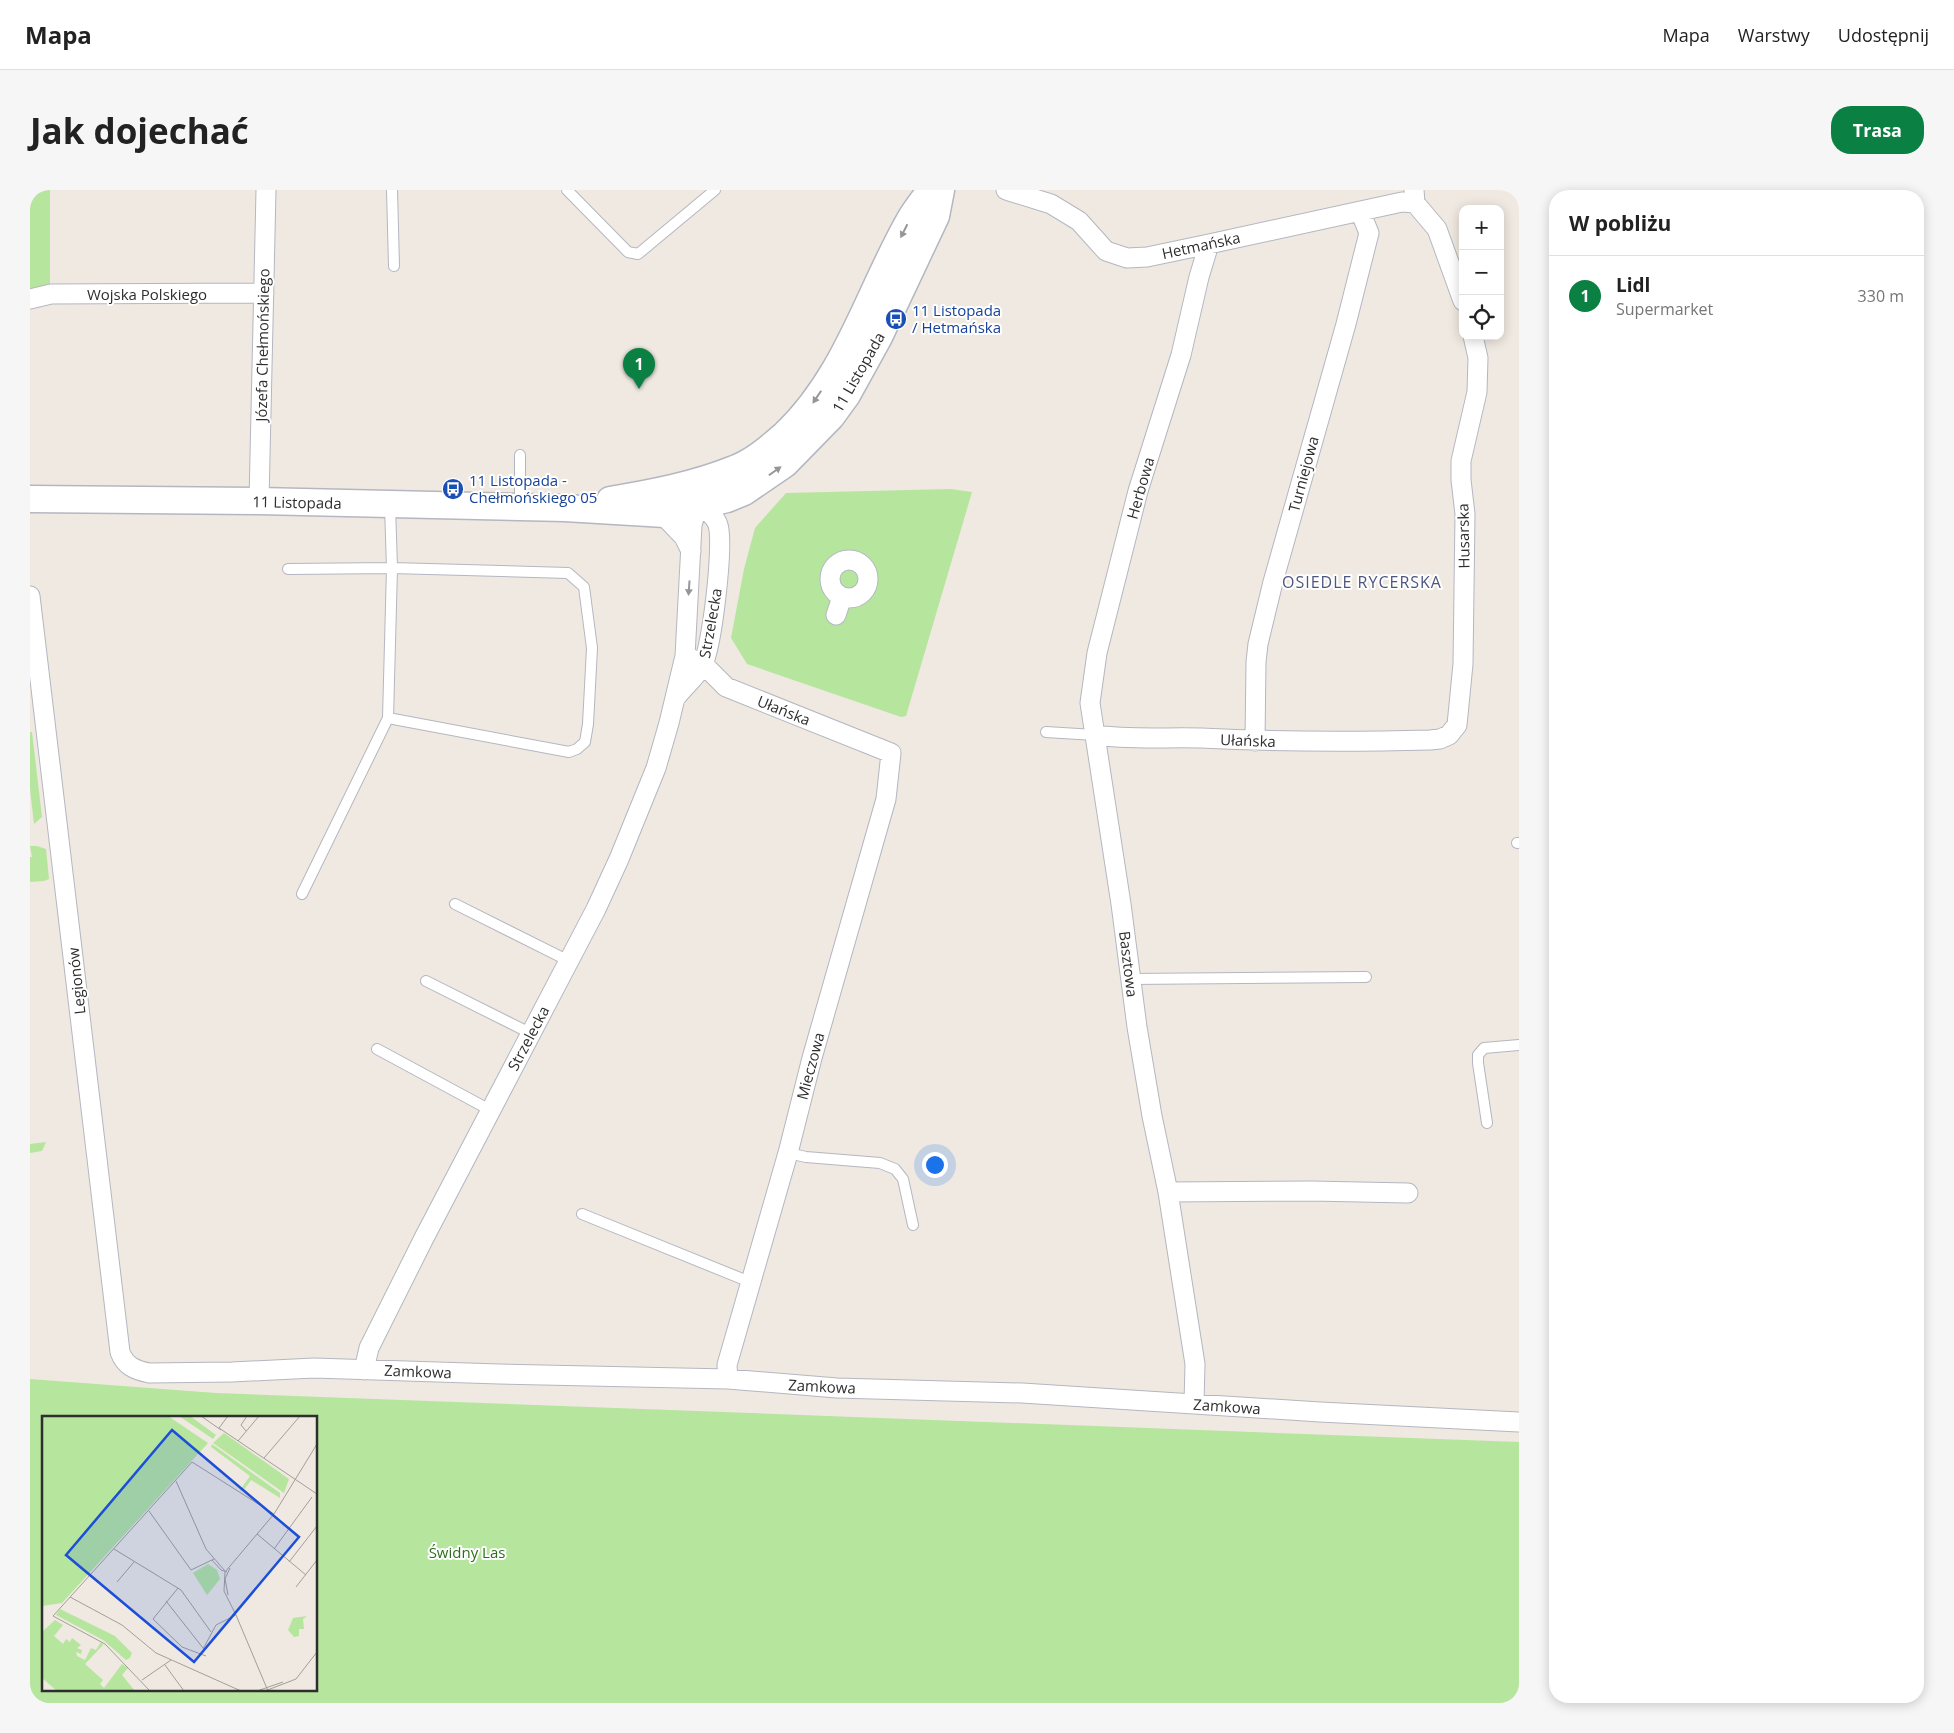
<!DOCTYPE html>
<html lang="pl">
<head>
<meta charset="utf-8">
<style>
  :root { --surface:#fff; --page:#f6f6f6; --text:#222; --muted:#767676; --line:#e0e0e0; --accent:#0b8043 }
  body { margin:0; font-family:"Open Sans",sans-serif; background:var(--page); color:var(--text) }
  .controls { position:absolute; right:15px; top:15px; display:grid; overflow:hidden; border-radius:10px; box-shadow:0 2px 12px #0003 }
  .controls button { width:45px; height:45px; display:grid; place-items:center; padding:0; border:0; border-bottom:1px solid var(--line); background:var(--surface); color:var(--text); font:25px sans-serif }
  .you { position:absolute; left:904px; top:974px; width:18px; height:18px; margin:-12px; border:4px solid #fff; border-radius:50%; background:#1a73e8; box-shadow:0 0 0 8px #1a73e833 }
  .badge { display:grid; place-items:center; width:32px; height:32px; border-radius:50%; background:var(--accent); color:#fff; font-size:16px; font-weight:700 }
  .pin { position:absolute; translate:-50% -41px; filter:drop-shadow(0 1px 2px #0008) }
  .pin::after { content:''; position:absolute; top:26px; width:18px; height:15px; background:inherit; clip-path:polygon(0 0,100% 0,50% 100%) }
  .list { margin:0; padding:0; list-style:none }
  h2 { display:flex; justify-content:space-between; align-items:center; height:65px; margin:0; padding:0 20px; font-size:21px }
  h2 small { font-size:16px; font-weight:400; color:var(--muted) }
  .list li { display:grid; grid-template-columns:32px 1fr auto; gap:15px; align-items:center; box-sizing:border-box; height:80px; padding:0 20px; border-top:1px solid var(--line) }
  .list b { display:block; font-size:19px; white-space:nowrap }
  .list p { margin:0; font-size:16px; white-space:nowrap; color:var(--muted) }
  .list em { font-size:16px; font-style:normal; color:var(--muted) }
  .icon { flex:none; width:28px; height:28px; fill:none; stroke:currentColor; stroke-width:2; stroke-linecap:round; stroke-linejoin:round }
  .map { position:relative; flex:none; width:1489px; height:1513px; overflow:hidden; border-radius:20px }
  header { display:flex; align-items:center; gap:30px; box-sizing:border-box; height:70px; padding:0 25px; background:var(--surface); border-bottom:1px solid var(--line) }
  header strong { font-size:24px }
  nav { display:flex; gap:28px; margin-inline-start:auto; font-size:18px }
  .intro { display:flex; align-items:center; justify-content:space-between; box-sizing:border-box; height:120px; padding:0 30px }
  h1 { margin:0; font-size:35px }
  .button { padding:12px 22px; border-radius:20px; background:var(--accent); color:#fff; font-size:18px; font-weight:700 }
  main { display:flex; gap:30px; padding:0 30px }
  aside { flex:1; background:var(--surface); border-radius:20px; box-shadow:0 2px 12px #0003 }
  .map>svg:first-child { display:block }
</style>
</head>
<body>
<header>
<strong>Mapa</strong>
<nav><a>Mapa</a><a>Warstwy</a><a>Udostępnij</a></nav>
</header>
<div class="intro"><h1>Jak dojechać</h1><a class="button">Trasa</a></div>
<main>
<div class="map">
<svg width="1489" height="1513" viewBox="0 0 1489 1513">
  <rect width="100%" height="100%" fill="#efe9e1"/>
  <path fill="#b6e59e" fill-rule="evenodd" d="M 0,0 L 20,0 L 20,100 L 0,105 Z
    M 921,299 L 942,302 L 876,526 L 871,527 L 717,474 L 701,448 L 714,379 L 725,338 L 756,303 Z
    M 0,542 L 2,542 L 12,627 L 4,634 L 0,599 Z
    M 0,656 L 7,656 L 16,659 L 19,689 L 14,691 L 0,692 L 0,667 L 2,667 Z
    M 16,952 L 12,961 L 0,963 L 0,954 Z
    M 0,1189 L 186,1203 L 1489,1252 L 1489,1513 L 0,1513 ZM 14,1227 L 286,1227 L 286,1499 L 14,1499 Z"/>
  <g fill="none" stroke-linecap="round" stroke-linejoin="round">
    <g stroke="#b4b7c1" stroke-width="12">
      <path id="lane" d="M 362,0 L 364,76
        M 537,0 L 598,62 L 608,64 L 685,0
        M 490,265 L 490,316
        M 258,379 L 362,378 L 538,383 L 554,397 L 562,458 L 558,534 L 555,552 L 547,559 L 539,562 L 358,528
        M 1016,542 L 1065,545
        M 1487,653 L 1489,653
        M 272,704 L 358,528 L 362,378 L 360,316
        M 425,714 L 539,771
        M 1100,789 L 1336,787
        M 396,791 L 500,843
        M 347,859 L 460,920
        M 1457,933 L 1448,873 L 1448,865 L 1454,858 L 1489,855
        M 758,963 L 776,967 L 850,973 L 865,979 L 873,989 L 883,1035
        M 552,1024 L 720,1092"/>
    </g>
    <g stroke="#b4b7c1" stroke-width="21">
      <path id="street" d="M 976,0 L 1021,14 L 1049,31 L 1076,61 L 1097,68 L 1117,67 L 1179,54 L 1372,12 L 1385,13
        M 1384,0 L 1385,13 L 1407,39 L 1433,111
        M 0,109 L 21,104 L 234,103
        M 229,311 L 236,0
        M 631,323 L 654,347 L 661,361
        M800 389a19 19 0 1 1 38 0a19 19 0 1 1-38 0Z
        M 0,406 L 90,1162 C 95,1176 105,1180 119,1183 L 202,1182 L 284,1178 L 469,1184 L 698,1189 L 807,1198 L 992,1203 L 1290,1222 L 1489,1232
        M 806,425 L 812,407
        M 655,466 L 673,474 L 696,497 L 861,563 L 856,609 L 782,868 L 758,963 L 697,1175 L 698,1189
        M 647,506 C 655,496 666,487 672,476 C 682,459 694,354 688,335 C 684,322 672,321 668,308
        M 1065,545 C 1100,550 1136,547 1171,548 C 1248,552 1323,552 1400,550 L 1410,549 L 1419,545 L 1427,535 L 1433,474 L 1435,324 L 1431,290 L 1431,271 L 1447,202 L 1448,168 L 1443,146
        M 1225,551 L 1226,472 L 1228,454 L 1243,392 L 1316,134 L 1339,43 L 1330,21
        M 1138,1002 L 1281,1001 L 1378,1003
        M 334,1180 L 339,1158 L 394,1048 L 566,719 L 589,669 L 626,578 L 639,533 L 655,466 L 662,335 L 666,321 L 670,316
        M 1164,1214 L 1165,1174 L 1138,1002 L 1122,926 L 1107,837 L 1091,714 L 1060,513 L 1067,463 L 1108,301 L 1151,165 L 1169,87 L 1179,54"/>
    </g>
    <g stroke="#b4b7c1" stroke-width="29">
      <path id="secondary" d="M 0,309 L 229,311 L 535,318 L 635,324 L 697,309 L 714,302 L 755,274 L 801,227 L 817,205 L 849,147 L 906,26 L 911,0
        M 580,310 C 622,303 664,295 704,279 C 723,272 739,258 754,245 C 816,187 838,103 879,31 C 885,20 893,10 901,0"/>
    </g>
    <use href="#lane" stroke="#fff" stroke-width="10"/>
    <use href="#street" stroke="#fff" stroke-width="19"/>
    <use href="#secondary" stroke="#fff" stroke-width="26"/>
  </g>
  <defs><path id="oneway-solid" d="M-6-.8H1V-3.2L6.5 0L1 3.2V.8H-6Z" transform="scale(1.25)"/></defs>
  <g fill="#969696">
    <use href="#oneway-solid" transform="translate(874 41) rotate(117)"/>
    <use href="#oneway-solid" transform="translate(787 207) rotate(124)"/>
    <use href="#oneway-solid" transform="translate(745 281) rotate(-35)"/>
    <use href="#oneway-solid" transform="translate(659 398) rotate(94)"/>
  </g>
  <defs>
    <g id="bus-disc" transform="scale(1.125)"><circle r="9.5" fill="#1a4fb4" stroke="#fff"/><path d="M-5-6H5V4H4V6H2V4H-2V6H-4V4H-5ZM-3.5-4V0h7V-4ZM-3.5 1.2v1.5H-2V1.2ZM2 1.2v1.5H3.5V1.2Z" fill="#fff"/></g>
  </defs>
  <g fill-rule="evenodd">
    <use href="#bus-disc" x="866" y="129"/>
    <use href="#bus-disc" x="423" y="299"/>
  </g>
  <g text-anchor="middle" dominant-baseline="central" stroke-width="4" stroke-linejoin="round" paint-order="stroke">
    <g font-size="15" fill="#2e2e2e" stroke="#fff">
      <text transform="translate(1171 55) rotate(-12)">Hetmańska</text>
      <text x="117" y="104">Wojska Polskiego</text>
      <text transform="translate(232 155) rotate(-89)">Józefa Chełmońskiego</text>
      <text transform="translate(828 182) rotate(-60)">11 Listopada</text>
      <text transform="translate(1273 284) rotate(-75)">Turniejowa</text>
      <text transform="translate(1110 298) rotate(-74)">Herbowa</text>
      <text transform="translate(267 312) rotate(1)">11 Listopada</text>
      <text transform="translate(1433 346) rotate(-91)">Husarska</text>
      <text transform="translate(680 433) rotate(-80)">Strzelecka</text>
      <text transform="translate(754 520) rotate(22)">Ułańska</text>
      <text transform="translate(1218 550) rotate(2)">Ułańska</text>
      <text transform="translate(1099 774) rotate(83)">Basztowa</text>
      <text transform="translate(46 791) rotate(-96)">Legionów</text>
      <text transform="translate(498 848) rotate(-62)">Strzelecka</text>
      <text transform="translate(780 876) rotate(-75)">Mieczowa</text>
      <text transform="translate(388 1181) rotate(2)">Zamkowa</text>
      <text transform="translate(792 1196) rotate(3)">Zamkowa</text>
      <text transform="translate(1197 1216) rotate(4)">Zamkowa</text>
    </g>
    <g font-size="15" fill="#164399" stroke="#fff" text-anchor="start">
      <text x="882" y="120">11 Listopada<tspan x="882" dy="17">/ Hetmańska</tspan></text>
      <text x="439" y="290">11 Listopada -<tspan x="439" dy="17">Chełmońskiego 05</tspan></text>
    </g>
    <g font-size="15" fill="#2c6e1b" stroke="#fff">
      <text x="437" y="1362">Świdny Las</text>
    </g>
    <g font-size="16" letter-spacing="1" fill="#4d5680" stroke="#fff">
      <text x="1332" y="392">OSIEDLE RYCERSKA</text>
    </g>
  </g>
  <g transform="translate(12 1226)">
    <rect width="275" height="275" fill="#efe9e1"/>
    <path d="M 0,0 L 126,0 L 166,27 L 20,187 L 0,190 ZM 137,0 L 148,0 L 174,19 L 171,23 ZM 182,17 L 247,63 L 242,77 L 171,27 ZM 170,28 L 238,77 L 238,82 L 209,64 L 201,75 L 198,74 L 208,60 L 169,31 ZM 166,148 L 175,154 L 178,163 L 165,179 L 151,157 ZM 18,193 L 73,220 L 90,237 L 88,242 L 84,244 L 61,224 L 14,199 ZM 265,200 L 261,203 L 262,213 L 257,213 L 257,220 L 252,221 L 246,214 L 251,202 ZM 13,204 L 21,209 L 12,220 L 21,228 L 24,223 L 28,226 L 30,222 L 39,229 L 35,232 L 40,234 L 39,238 L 34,236 L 35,240 L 43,244 L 49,232 L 54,234 L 59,226 L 61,229 L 43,248 L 61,264 L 58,268 L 62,272 L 80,248 L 86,252 L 80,259 L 93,275 L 15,275 L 0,262 L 0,216 Z" fill="#b6e59e"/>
    <path fill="none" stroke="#a29e99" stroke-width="1" d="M 159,0 L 179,14M 177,12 L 275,78M 177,12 L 186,0M 204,15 L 199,9 L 205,0M 196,25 L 217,0M 222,42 L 258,0M 134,65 L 164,133 L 183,155M 107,95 L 149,154 L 172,143M 215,118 L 264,159M 72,133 L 139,174 L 169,216M 232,133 L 270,81M 170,144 L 179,154 L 185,156M 247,146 L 275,110M 75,166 L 92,146M 254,171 L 275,144M 136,172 L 111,203 L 140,231 L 164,240M 186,179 L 183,163 L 188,152M 28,181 L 80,209 L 114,237 L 199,275M 124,185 L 161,232M 194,199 L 182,175 L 183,156 L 232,98 L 275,28M 194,199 L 226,275M 161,233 L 174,209 L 194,199M 123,249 L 142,275M 100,264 L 129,244M 108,275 L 63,228 L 11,200 L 150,46 L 232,98M 215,275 L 241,266M 223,275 L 254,263 L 275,236"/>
    <path fill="#1d4ed8" fill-opacity="0.15" stroke="#1d4ed8" stroke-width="2.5" d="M 130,14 L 257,121 L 152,246 L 24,139 Z"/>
    <rect width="275" height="275" fill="none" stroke="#2e2e2e" stroke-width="2.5"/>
  </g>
</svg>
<div class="controls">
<button>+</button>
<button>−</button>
<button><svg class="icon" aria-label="locate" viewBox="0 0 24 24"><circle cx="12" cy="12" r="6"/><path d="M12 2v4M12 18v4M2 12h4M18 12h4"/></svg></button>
</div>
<div class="you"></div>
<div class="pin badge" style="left:609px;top:199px">1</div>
</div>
<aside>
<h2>W pobliżu<small></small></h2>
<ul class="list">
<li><span class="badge">1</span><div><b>Lidl</b><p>Supermarket</p></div><em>330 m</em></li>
</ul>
</aside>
</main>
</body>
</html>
